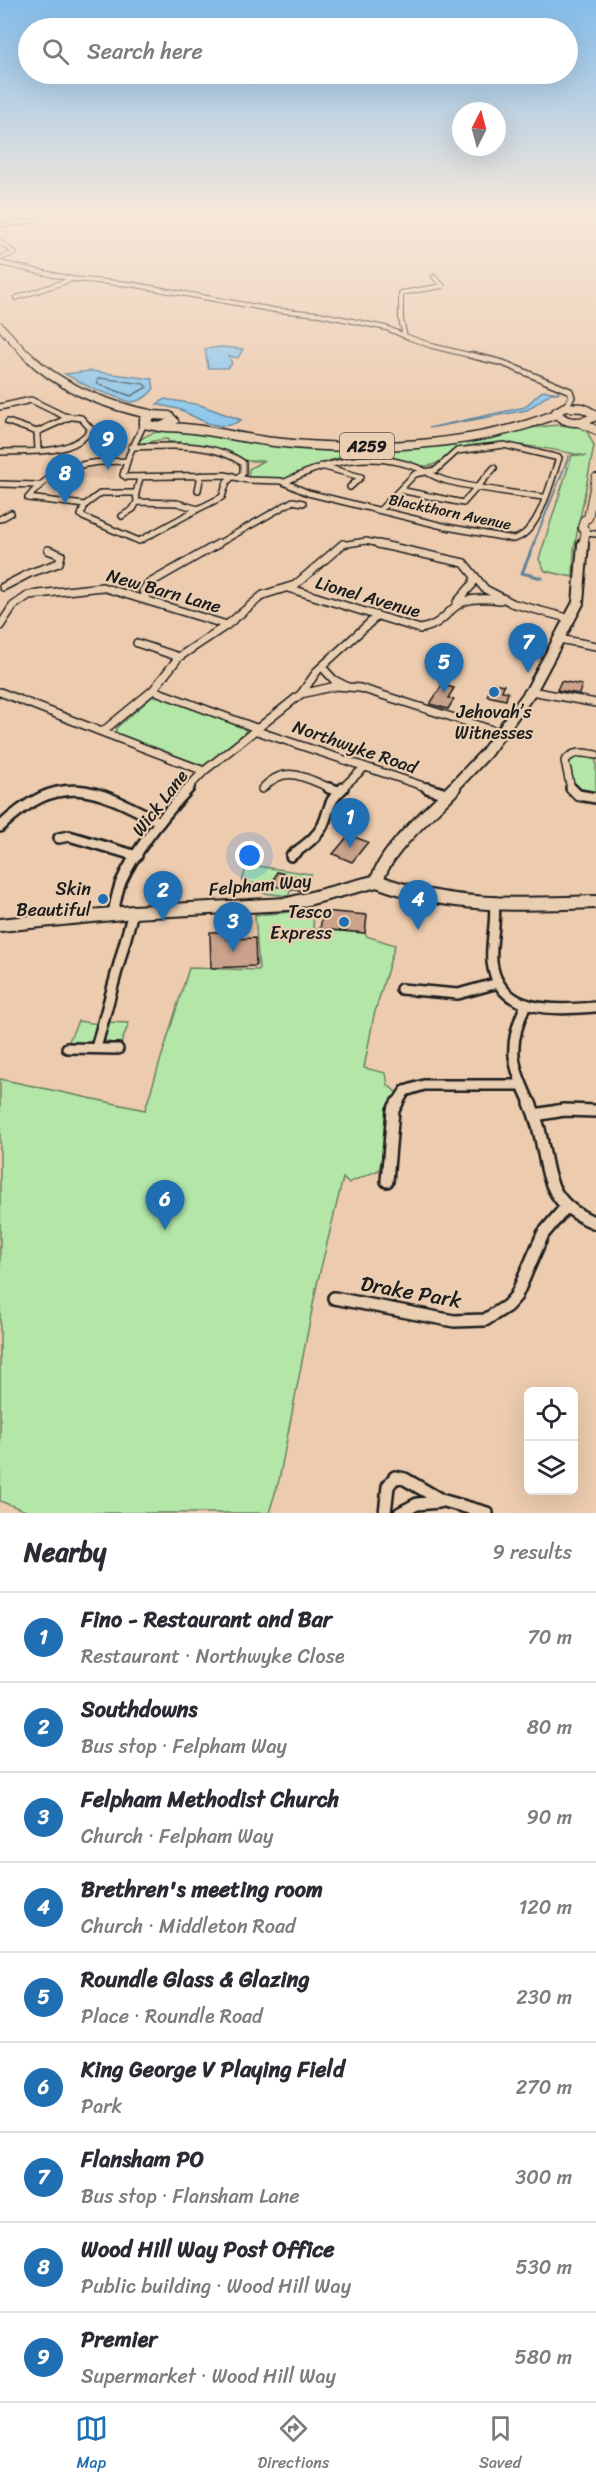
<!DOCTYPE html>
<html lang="en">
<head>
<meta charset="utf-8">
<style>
  :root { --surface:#fff; --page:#f2f2f3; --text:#2b2b33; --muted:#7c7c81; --line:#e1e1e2; --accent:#1f6fb2 }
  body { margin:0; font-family:Sriracha,sans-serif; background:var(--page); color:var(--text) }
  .controls { position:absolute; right:18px; bottom:18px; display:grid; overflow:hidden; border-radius:9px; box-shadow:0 6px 24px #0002 }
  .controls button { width:54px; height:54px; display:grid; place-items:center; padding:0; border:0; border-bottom:2px solid var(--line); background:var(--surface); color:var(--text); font:30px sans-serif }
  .compass { position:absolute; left:452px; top:102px; width:54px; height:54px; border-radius:50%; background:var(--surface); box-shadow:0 6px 24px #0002; rotate:6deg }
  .you { position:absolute; left:250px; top:856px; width:21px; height:21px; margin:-15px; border:4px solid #fff; border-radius:50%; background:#1a73e8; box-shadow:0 0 0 9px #1a73e833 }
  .badge { display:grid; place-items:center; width:39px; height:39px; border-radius:50%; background:var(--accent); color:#fff; font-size:20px; font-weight:700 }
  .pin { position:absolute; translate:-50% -50px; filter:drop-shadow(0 2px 3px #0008) }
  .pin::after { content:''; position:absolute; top:32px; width:21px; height:18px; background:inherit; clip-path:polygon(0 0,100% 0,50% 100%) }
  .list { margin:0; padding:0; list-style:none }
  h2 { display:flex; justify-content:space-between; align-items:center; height:78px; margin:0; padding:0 24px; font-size:26px }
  h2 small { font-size:20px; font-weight:400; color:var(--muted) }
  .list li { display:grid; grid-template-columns:39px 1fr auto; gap:18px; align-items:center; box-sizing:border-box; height:90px; padding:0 24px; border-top:2px solid var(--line) }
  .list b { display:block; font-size:22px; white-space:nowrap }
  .list p { margin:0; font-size:20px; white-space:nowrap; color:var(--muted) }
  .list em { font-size:20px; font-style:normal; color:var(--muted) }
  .icon { flex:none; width:33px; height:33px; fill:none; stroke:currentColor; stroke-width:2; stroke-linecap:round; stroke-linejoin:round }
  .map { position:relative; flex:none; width:596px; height:1513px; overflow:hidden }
  .search { position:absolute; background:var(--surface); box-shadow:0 6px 24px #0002; left:18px; right:18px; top:18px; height:66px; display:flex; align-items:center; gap:15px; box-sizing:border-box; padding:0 21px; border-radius:33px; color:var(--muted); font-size:22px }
  .sheet { height:888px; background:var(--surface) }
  nav { display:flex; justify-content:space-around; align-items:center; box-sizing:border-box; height:84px; border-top:2px solid var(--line); background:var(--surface); font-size:16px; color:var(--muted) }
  nav a { display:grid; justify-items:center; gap:3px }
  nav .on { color:var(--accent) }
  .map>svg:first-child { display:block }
</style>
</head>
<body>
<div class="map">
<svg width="596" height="1513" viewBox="0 0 596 1513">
  <rect width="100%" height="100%" fill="#eccbae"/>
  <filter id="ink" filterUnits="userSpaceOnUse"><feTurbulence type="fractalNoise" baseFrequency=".0167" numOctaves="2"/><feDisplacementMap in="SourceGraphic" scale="12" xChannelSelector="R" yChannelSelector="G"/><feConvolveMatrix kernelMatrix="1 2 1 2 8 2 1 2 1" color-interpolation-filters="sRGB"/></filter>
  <g filter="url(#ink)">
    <path fill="#debca1" d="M 119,464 L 114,479 L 82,478 L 65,470 L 81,465 Z"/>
    <path fill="#b3e6a7" stroke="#688162" stroke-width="1.5" fill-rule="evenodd" d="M 559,425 L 585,427 L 594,446 L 574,549 L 573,577 L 545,571 L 539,559 L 572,455 L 586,456 C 548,449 507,439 469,446 C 449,450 439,467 425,466 C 397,465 372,452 343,457 C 323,460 308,473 289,478 C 277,481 260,478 248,478 L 249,469 L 263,461 L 248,461 L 212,449 L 179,446 L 180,442 L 168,442 L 168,439 C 155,439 149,444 137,444 C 156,413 263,444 295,448 C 384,459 470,432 559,425 Z
      M 158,696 L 243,727 L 246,732 L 204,766 L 116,734 L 116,728 L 152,697 Z
      M 573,755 L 596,757 L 596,792 L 573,787 L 568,761 Z
      M 244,864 L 311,874 L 303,892 L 290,889 L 289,896 L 264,893 L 266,885 L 242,882 L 246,867 ZM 277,872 L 306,879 L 303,891 L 272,885 Z
      M 314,910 L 313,929 L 365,933 L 366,936 L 395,945 L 374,1015 L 364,1068 L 386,1073 L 388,1085 L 397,1093 L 379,1170 L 348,1183 L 343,1178 L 317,1284 L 279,1480 L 269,1513 L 31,1513 L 0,1501 L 0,1079 L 145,1110 L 189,968 L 259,970 L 255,915 Z
      M 78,1021 L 99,1024 L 93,1039 L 87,1045 L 68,1043 Z
      M 106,1022 L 129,1023 L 120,1046 L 103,1040 Z"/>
    <path fill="#8dc7ec" stroke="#608399" stroke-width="1.5" d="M 222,347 L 243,349 L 238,358 L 229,356 L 232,364 L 227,368 L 208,368 L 205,349 Z
      M 90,371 L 152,379 L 154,388 C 149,396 139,402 130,402 L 91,388 L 65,374 Z
      M 546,391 L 560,393 L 551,393 L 527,410 L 429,428 L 525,407 L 541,392 Z
      M 165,399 L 200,405 L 241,420 C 220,434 199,419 181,410 C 173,407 165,407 157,404 Z"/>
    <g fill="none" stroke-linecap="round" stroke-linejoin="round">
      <path stroke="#49606f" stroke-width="1.5" d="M 100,378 L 144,384 L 147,387 L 131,396 L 98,384 L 97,380 Z"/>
      <path stroke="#608399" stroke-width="2" d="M 533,545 L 569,456"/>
      <path stroke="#608399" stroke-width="3" d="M 534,544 L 522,573 L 542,578"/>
    </g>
    <path fill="#cba28b" stroke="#1c1c1c" stroke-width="1.5" d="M 561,681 L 582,685 L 579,694 L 557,690 Z
      M 493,683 L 504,685 L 502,691 L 508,692 L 506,700 L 487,696 Z
      M 442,685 L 454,688 L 448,698 L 454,699 L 448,709 L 430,704 Z
      M 349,835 L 368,842 L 352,862 L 333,854 Z
      M 277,872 L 306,879 L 303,891 L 272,886 Z
      M 323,911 L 367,915 L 365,933 L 320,929 Z
      M 210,932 L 227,932 L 227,939 L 255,938 L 256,966 L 211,968 Z"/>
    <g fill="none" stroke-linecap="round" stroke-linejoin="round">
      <g stroke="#1c1c1c" stroke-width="6">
        <path id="street-far4" d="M 0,225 L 33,221
          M 0,242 L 15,253 L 0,258
          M 0,263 L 72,279 L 130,284 L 274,310 L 319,314 L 386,328 L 405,336
          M 434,277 L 443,286 L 401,293 L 401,320 L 405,336 L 432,346 L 477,357
          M 16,298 L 70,280"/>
      </g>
      <g stroke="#1c1c1c" stroke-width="8">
        <path id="street-far3" d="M 470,355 L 503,363 L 570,391 L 572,397 L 565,407
          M 0,407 L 31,400 L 64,416 L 81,418 L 91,429 C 73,456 29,451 0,452
          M 8,422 L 37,432
          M 144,424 L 129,455 L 123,475 L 126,477 L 225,475 L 248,480 L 281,481 L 308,493 L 447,527 L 513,539 C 539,535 551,480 559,458 L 504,445 L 457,451 L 436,470 L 415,474 L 381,509
          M 131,447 C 167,446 212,441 243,463 L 243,473 L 239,477
          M 38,450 L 37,432 L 70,417
          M 126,461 C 86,461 54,466 28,498 L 85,505 L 81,515 L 83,517 L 139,541 L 198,509
          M 321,466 L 361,477 L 350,487
          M 285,482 C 328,461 372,450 418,468 C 428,472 436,478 447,481 C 479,489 511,493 543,497
          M 0,484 L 37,485
          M 198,490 L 201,475
          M 400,490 L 463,503 L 494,468
          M 136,493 L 137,502 L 177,503 L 198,509 L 222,497 L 227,482 L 233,476
          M 85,505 L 101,493 L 136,493 L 140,478
          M 122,516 L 133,509 L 137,502
          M 0,519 L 11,513
          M 585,533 L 596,534
          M 216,545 L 293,501 L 303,503
          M 341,545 L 366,541 L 385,545"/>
      </g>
      <g stroke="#1c1c1c" stroke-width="10">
        <path id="street-far2" d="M 378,544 L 464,563 L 485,589 L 514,604
          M 3,587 L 30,573 L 59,563 L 61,555 L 48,550
          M 288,588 L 420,629 C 457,622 443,592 500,600
          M 146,600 L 143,591 L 148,584 L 218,544
          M 457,602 L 472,585 L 475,576
          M 511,603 L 571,619
          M 0,626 L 13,606 L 29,595 L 102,587 L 227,625
          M 559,639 L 596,646
          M 137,643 L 179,657
          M 322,667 L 334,680 L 346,686
          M 153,690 L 179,657 L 227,625 L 263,595 L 295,585 L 343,544
          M 531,691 L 596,703
          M 0,692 L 102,732
          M 301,694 L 336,686 L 360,688 L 502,733
          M 254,730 L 432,789
          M 204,771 L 102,732 L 153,690 L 256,728
          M 187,789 L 204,771 L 301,694 L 318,670 L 376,617
          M 262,789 C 286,763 304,778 333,789
          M 341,789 L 365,767
          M 571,789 L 565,761 C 573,750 584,753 596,755"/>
      </g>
      <g stroke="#1c1c1c" stroke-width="14">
        <path id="street-far1" d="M 329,788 L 338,791
          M 427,788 L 446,794
          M 571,788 L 578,795 L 596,798
          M 0,827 C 60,770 94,788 160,822
          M 59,838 L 69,836 L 137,856
          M 291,856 C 302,847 316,839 323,825 C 331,807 326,804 343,788
          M 494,902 C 497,922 490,942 492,962 C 498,1015 556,1010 596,1007
          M 113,914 C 115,904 117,892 121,882 C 136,849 164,815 189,788
          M 401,989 L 458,994 L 498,983
          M 525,1007 C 506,1048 513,1066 531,1105
          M 67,1048 L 118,1049
          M 96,1048 L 133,912
          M 396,1105 L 405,1091 L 424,1085 L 520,1085"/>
      </g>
      <g stroke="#1c1c1c" stroke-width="16">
        <path id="street" d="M 530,1103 C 554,1156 533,1199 596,1223
          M 535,1115 L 564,1110 L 596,1111
          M 387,1181 L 393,1110 L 397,1103
          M 334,1298 L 454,1321 L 485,1320 L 507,1306 L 516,1296 L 543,1234 L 565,1208
          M 385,1513 L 388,1486 L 395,1477 L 405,1479 L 441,1500 L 487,1513
          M 400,1513 L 417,1504 L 439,1502"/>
      </g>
      <g stroke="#1c1c1c" stroke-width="10">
        <path id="secondary-far2" d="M 578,422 L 596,430
          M 583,545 L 586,531 L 582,528 L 584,520 L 588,518 L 596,478"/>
      </g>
      <g stroke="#1c1c1c" stroke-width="14">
        <path id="secondary-far1" d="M 452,789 L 486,753 L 531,691 L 578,603 L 583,544"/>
      </g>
      <g stroke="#1c1c1c" stroke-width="16">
        <path id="secondary" d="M 377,881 C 385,850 431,812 454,788
          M 377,881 C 448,908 521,905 596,902
          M 0,925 L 133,912 L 288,904 L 377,881"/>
      </g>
      <g stroke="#1c1c1c" stroke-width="9">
        <path id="primary-far1" d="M 0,326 L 28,357"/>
      </g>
      <g stroke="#1c1c1c" stroke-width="11">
        <path id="primary" d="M 27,355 C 61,389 108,406 154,415
          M 565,407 L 583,408 L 594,414 L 594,417 C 581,424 565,425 556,412 Z
          M 154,415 L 169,416 L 174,421 L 160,427 L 144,424 L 144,420 Z
          M 165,427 C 202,427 237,438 274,442 C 359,452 477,447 556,414"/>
      </g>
      <use href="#street-far4" stroke="#eaceb1" stroke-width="4"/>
      <use href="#street-far3" stroke="#eaceb1" stroke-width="5"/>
      <use href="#street-far2" stroke="#eaceb1" stroke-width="7"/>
      <use href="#street-far1" stroke="#eaceb1" stroke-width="9"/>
      <use href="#street" stroke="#eaceb1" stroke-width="11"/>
      <use href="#secondary-far2" stroke="#eaceb1" stroke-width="8"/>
      <use href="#secondary-far1" stroke="#eaceb1" stroke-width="10"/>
      <use href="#secondary" stroke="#eaceb1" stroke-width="12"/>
      <use href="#primary-far1" stroke="#eaceb1" stroke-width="7"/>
      <use href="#primary" stroke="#eaceb1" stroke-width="8"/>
    </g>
  </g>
  <linearGradient id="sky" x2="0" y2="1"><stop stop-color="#83bcea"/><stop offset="0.5" stop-color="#f6e8db"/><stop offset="1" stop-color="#f6e8db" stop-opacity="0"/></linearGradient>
  <rect width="596" height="422" fill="url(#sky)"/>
  <g fill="#1f6fb2" stroke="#eaceb1" stroke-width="2">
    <circle cx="494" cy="692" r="6"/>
    <circle cx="103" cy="899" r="6"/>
    <circle cx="344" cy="922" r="6"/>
  </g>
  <g text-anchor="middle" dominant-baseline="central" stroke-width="4.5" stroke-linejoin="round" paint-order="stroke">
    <g font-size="15" fill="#1c1c1c" stroke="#eaceb1">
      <text transform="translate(450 512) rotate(12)">Blackthorn Avenue</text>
    </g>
    <rect fill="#eaceb1" stroke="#5a5149" stroke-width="1.5" x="340" y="433" width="54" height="26" rx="4.5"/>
    <g font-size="16" font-weight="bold" fill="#1c1c1c">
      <text x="367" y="446">A259</text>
    </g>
    <g font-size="18" fill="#1c1c1c" stroke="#eaceb1">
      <text transform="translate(164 591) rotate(16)">New Barn Lane</text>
      <text transform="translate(368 597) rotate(16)">Lionel Avenue</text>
      <text transform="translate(355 747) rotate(19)">Northwyke Road</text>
      <text transform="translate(160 803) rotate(-52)">Wick Lane</text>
      <text transform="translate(260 885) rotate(-5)">Felpham Way</text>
    </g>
    <g font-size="18" fill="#1c1c1c" stroke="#eaceb1" text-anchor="end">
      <text x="494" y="712" text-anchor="middle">Jehovah’s<tspan x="494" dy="21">Witnesses</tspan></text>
      <text x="91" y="889">Skin<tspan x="91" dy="21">Beautiful</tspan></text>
      <text x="332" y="912">Tesco<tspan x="332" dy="21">Express</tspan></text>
    </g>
    <g font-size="21" fill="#1c1c1c" stroke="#eaceb1">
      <text transform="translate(411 1292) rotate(10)">Drake Park</text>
    </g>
  </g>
</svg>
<div class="controls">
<button><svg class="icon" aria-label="locate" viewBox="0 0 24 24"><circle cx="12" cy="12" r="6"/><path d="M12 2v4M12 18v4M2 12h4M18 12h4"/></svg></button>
<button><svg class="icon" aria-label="layers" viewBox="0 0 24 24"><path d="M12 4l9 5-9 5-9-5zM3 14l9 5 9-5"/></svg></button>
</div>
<svg class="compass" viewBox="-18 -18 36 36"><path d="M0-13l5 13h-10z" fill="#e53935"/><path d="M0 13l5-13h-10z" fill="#7c7c81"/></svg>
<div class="you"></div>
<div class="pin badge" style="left:350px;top:848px">1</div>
<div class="pin badge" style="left:163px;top:921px">2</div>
<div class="pin badge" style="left:233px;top:952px">3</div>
<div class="pin badge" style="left:418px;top:930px">4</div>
<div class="pin badge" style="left:444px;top:693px">5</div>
<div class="pin badge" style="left:165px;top:1230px">6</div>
<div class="pin badge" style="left:528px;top:673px">7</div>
<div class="pin badge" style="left:65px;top:504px">8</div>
<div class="pin badge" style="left:108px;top:470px">9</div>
<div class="search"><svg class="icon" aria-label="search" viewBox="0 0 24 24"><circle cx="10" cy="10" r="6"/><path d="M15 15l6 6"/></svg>Search here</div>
</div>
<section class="sheet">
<h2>Nearby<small>9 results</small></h2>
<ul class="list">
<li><span class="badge">1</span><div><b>Fino - Restaurant and Bar</b><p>Restaurant · Northwyke Close</p></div><em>70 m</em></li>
<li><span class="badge">2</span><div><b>Southdowns</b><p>Bus stop · Felpham Way</p></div><em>80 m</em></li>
<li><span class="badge">3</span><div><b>Felpham Methodist Church</b><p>Church · Felpham Way</p></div><em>90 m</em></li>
<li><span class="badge">4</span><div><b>Brethren's meeting room</b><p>Church · Middleton Road</p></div><em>120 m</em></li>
<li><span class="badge">5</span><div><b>Roundle Glass &amp; Glazing</b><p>Place · Roundle Road</p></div><em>230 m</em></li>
<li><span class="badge">6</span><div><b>King George V Playing Field</b><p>Park</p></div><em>270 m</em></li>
<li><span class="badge">7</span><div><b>Flansham PO</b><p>Bus stop · Flansham Lane</p></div><em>300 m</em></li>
<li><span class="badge">8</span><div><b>Wood Hill Way Post Office</b><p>Public building · Wood Hill Way</p></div><em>530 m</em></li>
<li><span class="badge">9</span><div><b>Premier</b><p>Supermarket · Wood Hill Way</p></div><em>580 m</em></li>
</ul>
</section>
<nav>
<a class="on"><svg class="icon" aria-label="map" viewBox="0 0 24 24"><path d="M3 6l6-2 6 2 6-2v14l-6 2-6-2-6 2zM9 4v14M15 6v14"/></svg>Map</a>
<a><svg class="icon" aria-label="directions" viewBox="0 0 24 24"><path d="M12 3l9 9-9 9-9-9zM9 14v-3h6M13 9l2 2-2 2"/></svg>Directions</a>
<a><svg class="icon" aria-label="saved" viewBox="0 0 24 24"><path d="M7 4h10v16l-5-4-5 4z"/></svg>Saved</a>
</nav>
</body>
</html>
